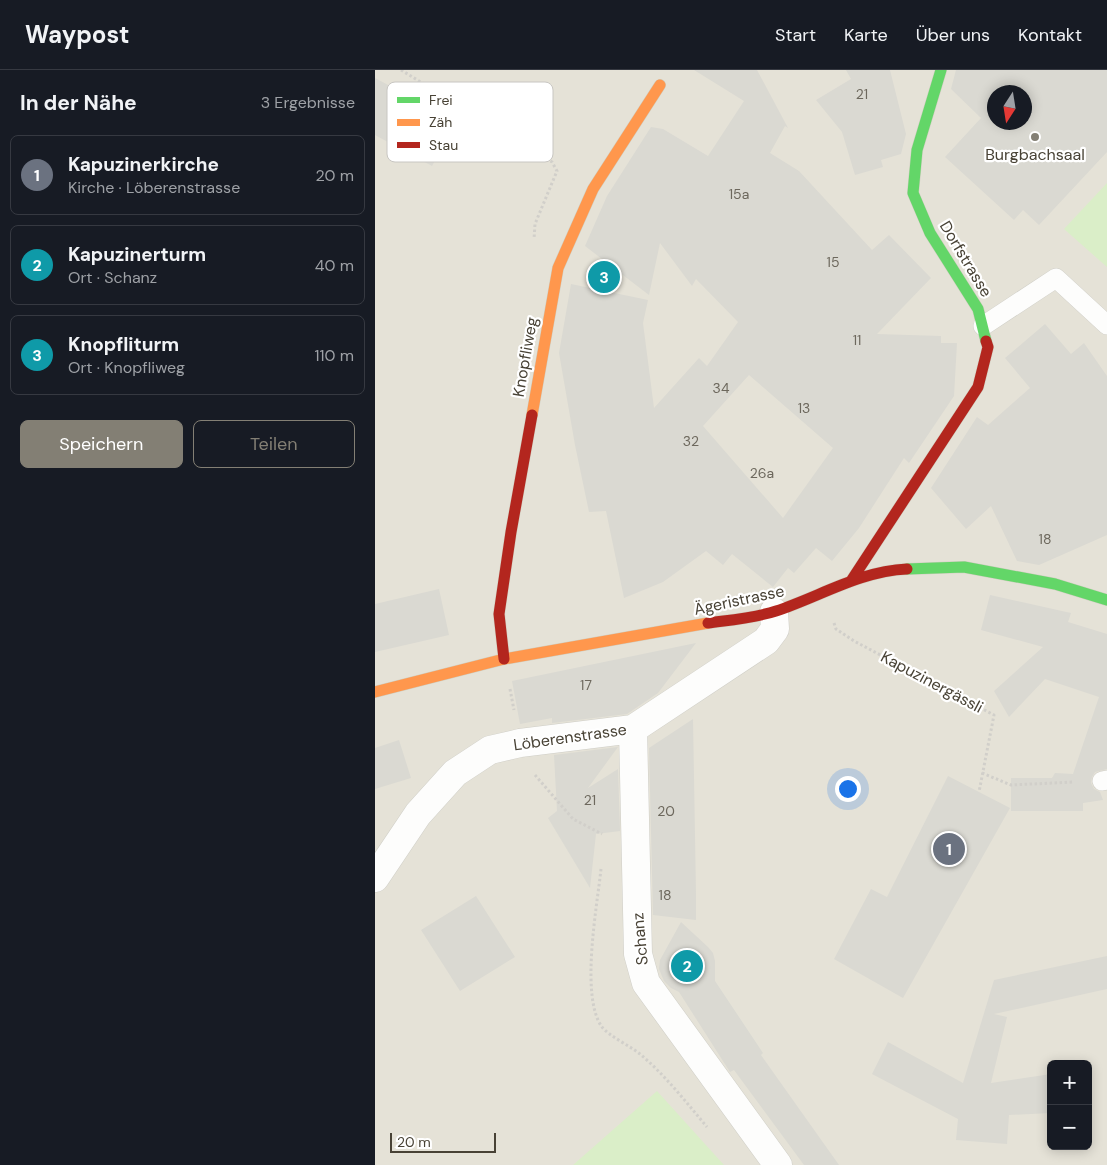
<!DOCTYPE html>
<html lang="de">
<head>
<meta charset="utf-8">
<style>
  :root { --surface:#171b24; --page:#20242c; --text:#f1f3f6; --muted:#9ea1a6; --line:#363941; --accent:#837f74 }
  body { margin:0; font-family:"DM Sans",sans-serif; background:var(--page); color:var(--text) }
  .controls { position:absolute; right:15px; bottom:15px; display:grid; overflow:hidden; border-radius:8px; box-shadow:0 2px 12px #0003 }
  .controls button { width:45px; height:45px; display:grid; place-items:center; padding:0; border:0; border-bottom:1px solid var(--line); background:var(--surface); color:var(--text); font:25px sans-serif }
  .compass { position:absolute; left:612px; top:15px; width:45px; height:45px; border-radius:50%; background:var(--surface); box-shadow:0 2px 12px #0003; rotate:192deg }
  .scale { position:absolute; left:15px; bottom:12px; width:106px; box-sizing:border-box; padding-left:5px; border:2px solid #484235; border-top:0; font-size:14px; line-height:18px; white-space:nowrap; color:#484235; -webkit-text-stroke:4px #fff; paint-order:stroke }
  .you { position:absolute; left:472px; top:718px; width:18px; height:18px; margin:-12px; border:4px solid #fff; border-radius:50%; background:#1a73e8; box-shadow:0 0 0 8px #1a73e833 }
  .badge { display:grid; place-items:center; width:32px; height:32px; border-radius:50%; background:var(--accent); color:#fff; font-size:16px; font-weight:700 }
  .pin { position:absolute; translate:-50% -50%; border:2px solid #fff; box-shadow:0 1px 5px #0006 }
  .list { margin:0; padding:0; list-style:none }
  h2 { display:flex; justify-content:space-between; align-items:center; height:65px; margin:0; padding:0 20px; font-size:21px }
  h2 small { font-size:16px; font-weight:400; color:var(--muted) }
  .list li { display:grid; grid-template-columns:32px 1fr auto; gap:15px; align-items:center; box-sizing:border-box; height:80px; margin:0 10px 10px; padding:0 10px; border:1px solid var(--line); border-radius:8px }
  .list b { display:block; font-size:19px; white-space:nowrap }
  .list p { margin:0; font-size:16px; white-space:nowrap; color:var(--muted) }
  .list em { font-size:16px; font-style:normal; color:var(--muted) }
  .actions { display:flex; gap:10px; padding:15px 20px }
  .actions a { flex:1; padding:11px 0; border:1px solid var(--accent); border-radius:8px; text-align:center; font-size:18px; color:var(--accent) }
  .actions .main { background:var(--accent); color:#fff }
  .map { position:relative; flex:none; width:732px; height:1095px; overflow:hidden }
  header { display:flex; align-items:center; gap:30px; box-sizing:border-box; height:70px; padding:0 25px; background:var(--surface); border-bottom:1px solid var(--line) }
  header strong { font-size:24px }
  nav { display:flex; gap:28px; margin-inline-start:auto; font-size:18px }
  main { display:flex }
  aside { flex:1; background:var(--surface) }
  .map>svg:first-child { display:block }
</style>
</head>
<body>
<header>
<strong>Waypost</strong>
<nav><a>Start</a><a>Karte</a><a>Über uns</a><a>Kontakt</a></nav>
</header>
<main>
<aside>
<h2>In der Nähe<small>3 Ergebnisse</small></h2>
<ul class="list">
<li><span class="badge" style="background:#6b7280">1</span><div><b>Kapuzinerkirche</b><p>Kirche · Löberenstrasse</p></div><em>20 m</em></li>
<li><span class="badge" style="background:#0f9aa8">2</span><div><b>Kapuzinerturm</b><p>Ort · Schanz</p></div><em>40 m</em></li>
<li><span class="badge" style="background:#0f9aa8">3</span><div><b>Knopfliturm</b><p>Ort · Knopfliweg</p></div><em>110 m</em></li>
</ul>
<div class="actions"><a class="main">Speichern</a><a>Teilen</a></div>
</aside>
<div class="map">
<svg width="732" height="1095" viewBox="0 0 732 1095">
  <rect width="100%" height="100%" fill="#f0f0ea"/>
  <path fill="#e5e2d7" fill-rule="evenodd" d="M 0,0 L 732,0 L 732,1095 L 0,1095 ZM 620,22 L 650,22 L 650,52 L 620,52 ZM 676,994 L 713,994 L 713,1076 L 676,1076 Z"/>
  <path fill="#daeec8" d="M 732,113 L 732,197 L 689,159 Z
    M 282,1021 L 349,1095 L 198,1095 Z"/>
  <path fill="#dad9d2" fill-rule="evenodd" d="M 319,0 L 382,0 L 413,58 L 410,56 L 395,83 L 424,101 L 497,180 L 514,165 L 556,208 L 502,264 L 566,266 L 566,273 L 582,273 L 579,326 L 534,393 L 529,388 L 484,458 L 457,491 L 441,478 L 419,503 L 413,498 L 398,517 L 357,484 L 348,495 L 331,481 L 288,512 L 249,528 L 231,441 L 214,442 L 200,375 L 184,283 L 196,214 L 273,230 L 268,253 L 279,338 L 324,288 L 332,296 L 363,252 L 321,209 L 317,216 L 285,173 L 274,225 L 210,176 L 232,126 L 276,57 L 288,59 L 333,86 L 369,31 ZM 374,305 L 458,378 L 408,448 L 328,356 Z
    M 471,0 L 515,0 L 531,64 L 526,84 L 506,90 L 508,97 L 480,105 L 467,62 L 441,30 L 476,9 Z
    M 581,0 L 732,0 L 732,82 L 664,155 L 648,140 L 639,150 L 570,87 L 606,48 L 576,19 ZM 620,22 L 650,22 L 650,52 L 620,52 Z
    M 0,8 L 81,51 L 57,96 L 0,65 Z
    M 670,254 L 696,284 L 709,273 L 732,306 L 732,465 L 664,495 L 642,491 L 616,436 L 591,459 L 556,418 L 602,347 L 613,355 L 655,318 L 630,288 Z
    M 64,519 L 74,565 L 0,582 L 0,534 Z
    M 615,525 L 696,543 L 693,552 L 732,564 L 732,699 L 720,702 L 717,707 L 716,713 L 719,719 L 725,722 L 728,730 L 708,733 L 708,741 L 636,741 L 636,708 L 677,708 L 680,703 L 698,704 L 724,627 L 670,609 L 634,647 L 619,621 L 668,577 L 606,560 Z
    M 321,573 L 283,623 L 252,644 L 177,653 L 177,648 L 145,654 L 137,611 Z
    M 318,649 L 321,824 L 321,850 L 278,845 L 274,678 Z
    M 24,670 L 36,708 L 0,719 L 0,678 Z
    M 243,677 L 213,718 L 243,699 L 245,761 L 221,764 L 215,818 L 173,748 L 182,741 L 179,685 Z
    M 573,706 L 635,738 L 528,928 L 459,889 L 496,819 L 512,827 Z
    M 101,826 L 140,887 L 85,921 L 46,860 Z
    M 306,852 L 333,877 L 338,883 L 340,891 L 340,911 L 388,983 L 386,985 L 464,1095 L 429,1095 L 359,1000 L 355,1002 L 304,922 L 296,918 L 289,911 L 284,899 L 285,890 Z
    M 732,886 L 732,919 L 619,944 L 632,947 L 616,1013 L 676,1004 L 676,1043 L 634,1045 L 632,1074 L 581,1070 L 583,1049 L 497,1004 L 513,972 L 588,1013 L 619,910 Z"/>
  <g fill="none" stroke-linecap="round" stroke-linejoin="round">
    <g stroke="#cfcec7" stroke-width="20">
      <path id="lane" d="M 608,256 L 681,208 L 732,255
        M 727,711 L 732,710"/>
    </g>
    <g stroke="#cfcec7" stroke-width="29">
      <path id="street" d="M 258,659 L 263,884 L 271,913 L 403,1095
        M 0,808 L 43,744 L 80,703 L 115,680 L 145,673 L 258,659 L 391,571 L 400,559 L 399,542"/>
    </g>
    <g stroke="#d0cec0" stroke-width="12">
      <path id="fast" d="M 566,0 L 542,80 L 538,123 L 555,163 L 603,239 L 611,271
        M 532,499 L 589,497 L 680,514 L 732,530"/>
    </g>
    <g stroke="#d0cec0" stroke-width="12">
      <path id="slow" d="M 157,345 L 183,198 L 218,119 L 285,15
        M 0,622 L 129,589 L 333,553"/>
    </g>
    <g stroke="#d0cec0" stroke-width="12">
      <path id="jam" d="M 476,511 L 603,317 L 613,277 L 611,271
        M 333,553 C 355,550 380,548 401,541 C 444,527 485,501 532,499
        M 129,589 L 124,544 L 136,462 L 157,345"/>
    </g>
    <path stroke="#d1cfca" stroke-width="3" stroke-dasharray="2.5 2.5" stroke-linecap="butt" d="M 26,0 L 177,92 L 182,101 L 160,154 L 159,169
      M 459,553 L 461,559 L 479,571 L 619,645 L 604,722
      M 135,619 L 139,640
      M 607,703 L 636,715 L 699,712
      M 160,705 L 198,749 L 227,764
      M 226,799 C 222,837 205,927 227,957 C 234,966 255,976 265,984 C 290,1005 311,1032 332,1057"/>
    <use href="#lane" stroke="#fdfdfc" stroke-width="19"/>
    <use href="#street" stroke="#fdfdfc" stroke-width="28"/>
    <use href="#fast" stroke="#63d668" stroke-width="11"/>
    <use href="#slow" stroke="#ff974d" stroke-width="11"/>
    <use href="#jam" stroke="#b3261e" stroke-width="11"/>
  </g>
  <circle fill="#837f74" stroke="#fff" stroke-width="2" cx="660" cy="67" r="5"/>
  <g text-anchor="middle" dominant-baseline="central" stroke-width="4.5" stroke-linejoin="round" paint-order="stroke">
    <g font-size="14" fill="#6d685d">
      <text x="487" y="24">21</text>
      <text x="364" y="124">15a</text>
      <text x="458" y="192">15</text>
      <text x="482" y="270">11</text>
      <text x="346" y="318">34</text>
      <text x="429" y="338">13</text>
      <text x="316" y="371">32</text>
      <text x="387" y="403">26a</text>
      <text x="670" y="469">18</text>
      <text x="211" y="615">17</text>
      <text x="215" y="730">21</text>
      <text x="291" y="741">20</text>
      <text x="290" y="825">18</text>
    </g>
    <g font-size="16" fill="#484235" stroke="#fff">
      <text x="660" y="84">Burgbachsaal</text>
    </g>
    <g font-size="16" fill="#484235" stroke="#fff">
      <text transform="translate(591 189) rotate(59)">Dorfstrasse</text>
      <text transform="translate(150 287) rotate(-80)">Knopfliweg</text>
      <text transform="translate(364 530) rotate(-12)">Ägeristrasse</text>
      <text transform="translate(557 612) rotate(28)">Kapuzinergässli</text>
      <text transform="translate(195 667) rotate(-8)">Löberenstrasse</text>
      <text transform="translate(265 869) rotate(-95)">Schanz</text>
    </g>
  </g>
  <rect x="12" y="12" width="166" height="80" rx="8" fill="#fff" stroke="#c8c6c2" stroke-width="1"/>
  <rect x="22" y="27" width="23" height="6" fill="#63d668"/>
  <rect x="22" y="49" width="23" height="7" fill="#ff974d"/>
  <rect x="22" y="72" width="23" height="6" fill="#b3261e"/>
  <g font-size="14" fill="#484235">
    <text x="54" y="35">Frei</text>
    <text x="54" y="57">Zäh</text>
    <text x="54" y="80">Stau</text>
  </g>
</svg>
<div class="controls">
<button>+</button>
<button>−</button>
</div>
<svg class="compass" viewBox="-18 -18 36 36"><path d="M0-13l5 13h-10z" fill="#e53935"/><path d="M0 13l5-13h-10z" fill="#9ea1a6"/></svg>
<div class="scale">20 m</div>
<div class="you"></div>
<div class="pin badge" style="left:574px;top:779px;background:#6b7280">1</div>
<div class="pin badge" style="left:312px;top:896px;background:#0f9aa8">2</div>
<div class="pin badge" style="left:229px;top:207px;background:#0f9aa8">3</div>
</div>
</main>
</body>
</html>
